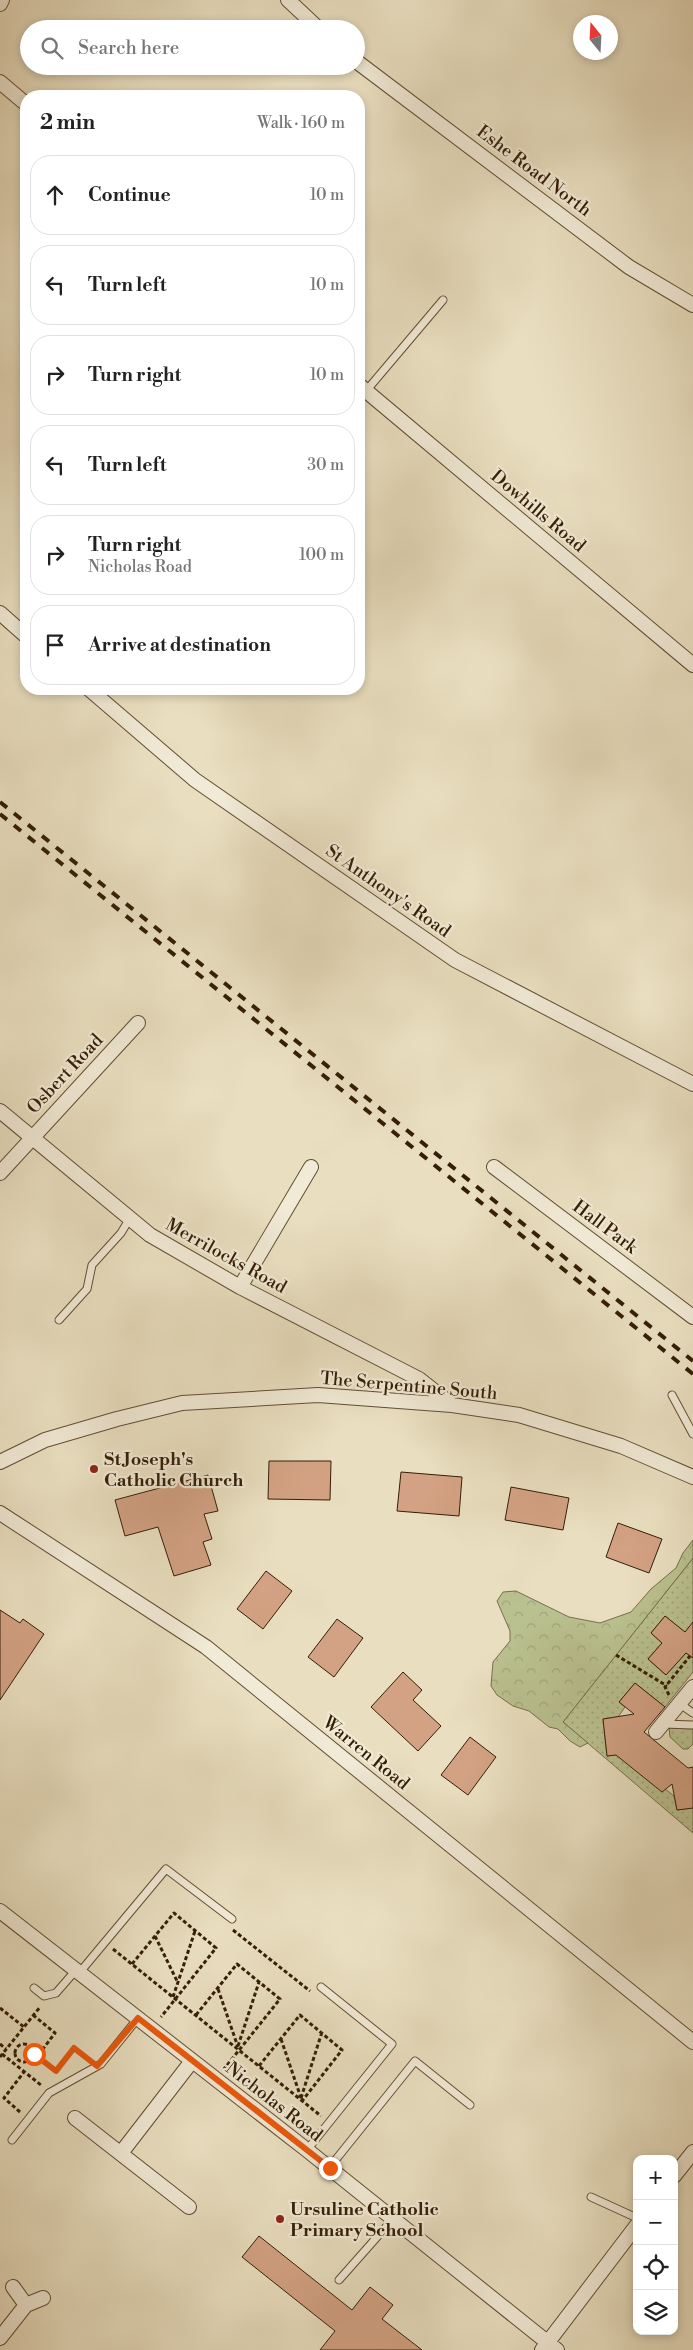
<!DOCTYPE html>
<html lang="en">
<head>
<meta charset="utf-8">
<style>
  :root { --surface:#fff; --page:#f2f2f2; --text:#222; --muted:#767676; --line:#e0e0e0 }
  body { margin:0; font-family:"Libre Bodoni",serif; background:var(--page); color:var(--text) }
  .controls { position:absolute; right:15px; bottom:15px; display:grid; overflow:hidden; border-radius:10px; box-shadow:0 2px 8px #0003 }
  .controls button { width:45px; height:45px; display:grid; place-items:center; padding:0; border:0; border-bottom:1px solid var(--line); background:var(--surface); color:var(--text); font:25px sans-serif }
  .compass { position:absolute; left:573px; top:15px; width:45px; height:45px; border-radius:50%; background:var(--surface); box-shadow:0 2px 8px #0003; rotate:342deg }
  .stop { position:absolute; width:15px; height:15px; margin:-11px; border:4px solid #ea580c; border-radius:50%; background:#fff }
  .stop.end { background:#ea580c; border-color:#fff; box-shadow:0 1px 5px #0008 }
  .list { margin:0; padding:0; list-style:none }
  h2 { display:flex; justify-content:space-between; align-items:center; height:65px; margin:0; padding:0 20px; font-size:21px }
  h2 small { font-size:16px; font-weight:400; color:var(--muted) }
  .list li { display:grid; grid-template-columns:32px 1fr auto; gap:15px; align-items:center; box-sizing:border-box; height:80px; margin:0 10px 10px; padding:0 10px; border:1px solid var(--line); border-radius:20px }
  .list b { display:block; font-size:19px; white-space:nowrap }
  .list p { margin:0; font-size:16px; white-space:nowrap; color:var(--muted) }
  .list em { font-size:16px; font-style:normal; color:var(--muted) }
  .icon { flex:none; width:28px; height:28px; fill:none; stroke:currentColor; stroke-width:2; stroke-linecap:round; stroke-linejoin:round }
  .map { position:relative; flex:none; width:693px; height:2350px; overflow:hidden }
  .search { position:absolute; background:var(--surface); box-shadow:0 2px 8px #0003; left:20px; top:20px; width:345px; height:55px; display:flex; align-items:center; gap:12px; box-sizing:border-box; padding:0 18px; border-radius:28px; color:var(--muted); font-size:19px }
  .panel { position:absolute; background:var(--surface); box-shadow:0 2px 8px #0003; left:20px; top:90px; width:345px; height:605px; border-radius:20px }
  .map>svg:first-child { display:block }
</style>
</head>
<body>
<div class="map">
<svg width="693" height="2350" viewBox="0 0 693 2350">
  <defs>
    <pattern id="grass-dots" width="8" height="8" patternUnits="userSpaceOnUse" patternTransform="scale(1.25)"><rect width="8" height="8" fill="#bac190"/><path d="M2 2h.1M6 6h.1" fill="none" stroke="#a0a57b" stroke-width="1.8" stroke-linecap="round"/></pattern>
    <pattern id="forest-crowns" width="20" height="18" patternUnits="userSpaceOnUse" patternTransform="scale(1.25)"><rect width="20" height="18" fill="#bac190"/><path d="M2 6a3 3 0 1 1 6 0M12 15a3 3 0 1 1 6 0" fill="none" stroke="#a0a57b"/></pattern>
  </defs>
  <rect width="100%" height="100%" fill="#e9dfc0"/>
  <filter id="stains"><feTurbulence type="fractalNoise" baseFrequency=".004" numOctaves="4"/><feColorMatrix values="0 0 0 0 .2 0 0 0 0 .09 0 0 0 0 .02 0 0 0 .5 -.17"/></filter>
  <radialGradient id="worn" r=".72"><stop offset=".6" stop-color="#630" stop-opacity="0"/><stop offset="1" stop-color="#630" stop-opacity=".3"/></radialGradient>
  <path fill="url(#grass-dots)" stroke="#77704a" d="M 693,1558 L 693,1622 L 687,1634 L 665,1616 L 651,1633 L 662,1643 L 648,1659 L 666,1675 L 686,1653 L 693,1658 L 693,1672 L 665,1707 L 635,1683 L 619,1702 L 625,1707 L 618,1717 L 603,1719 L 607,1756 L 621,1754 L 674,1796 L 677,1810 L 693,1808 L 693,1833 L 563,1722 Z
    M 669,1728 L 693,1729 L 693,1744 L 688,1749 L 683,1749 L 670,1737 Z"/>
  <path fill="url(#forest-crowns)" stroke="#77704a" d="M 693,1540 L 693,1558 L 563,1722 L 588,1743 L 580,1747 L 570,1741 L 558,1729 L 549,1727 L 529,1711 L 513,1706 L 497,1695 L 491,1686 L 493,1662 L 510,1641 L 510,1631 L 497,1601 L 503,1592 L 516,1591 L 569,1617 L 600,1623 L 631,1612 L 651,1589 L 676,1568 L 683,1553 Z"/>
  <path fill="#d3a284" stroke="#341e05" d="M 269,1461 L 331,1461 L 330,1500 L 268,1499 Z
    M 401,1472 L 462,1477 L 459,1516 L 397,1511 Z
    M 208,1475 L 218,1511 L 204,1514 L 212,1539 L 203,1542 L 211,1565 L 174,1576 L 158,1527 L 125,1536 L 115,1500 Z
    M 511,1487 L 569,1498 L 563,1530 L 505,1520 Z
    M 618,1523 L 662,1539 L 649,1573 L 606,1557 Z
    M 266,1571 L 292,1591 L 263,1629 L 237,1609 Z
    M 0,1610 L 20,1623 L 23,1619 L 44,1634 L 0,1700 Z
    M 665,1616 L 685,1632 L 693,1622 L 693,1658 L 686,1653 L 666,1675 L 648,1659 L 662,1643 L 651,1633 Z
    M 337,1619 L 363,1638 L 334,1677 L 308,1657 Z
    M 403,1672 L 422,1690 L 413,1700 L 441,1726 L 418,1751 L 371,1707 Z
    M 635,1683 L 665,1707 L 644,1732 L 688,1768 L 693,1767 L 693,1808 L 677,1810 L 672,1784 L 662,1792 L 616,1755 L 607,1756 L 603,1719 L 634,1714 L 619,1702 Z
    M 470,1737 L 496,1757 L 468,1795 L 441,1775 Z
    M 259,2236 L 352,2310 L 370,2287 L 393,2305 L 382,2319 L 422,2350 L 320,2350 L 335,2331 L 242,2257 Z"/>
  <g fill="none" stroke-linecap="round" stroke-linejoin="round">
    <g stroke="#614e34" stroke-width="9">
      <path id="lane" d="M 366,391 L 443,300
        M 59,1320 L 87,1289 L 92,1265 L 121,1233 L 130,1218
        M 672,1395 L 693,1434
        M 680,1704 L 693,1713
        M 663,1724 L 693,1725
        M 80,1972 L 166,1869 L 232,1919
        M 34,1988 L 44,1996 L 56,1993 L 76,1970
        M 12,2140 L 49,2093 L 101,2064 L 138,2018
        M 307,2150 L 392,2044 L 321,1987
        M 329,2168 L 415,2061 L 470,2105
        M 591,2197 L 637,2218
        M 339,2280 L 393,2219"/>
    </g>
    <g stroke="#614e34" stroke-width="16">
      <path id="street" d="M 288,0 L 319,29
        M 0,4 L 2,0
        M 356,61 L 629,267 L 693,305
        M 0,82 L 26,104
        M 359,385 L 693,665
        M 0,613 L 26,636
        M 89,689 L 195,780 L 455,960 L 693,1084
        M 0,1111 L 150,1235 L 240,1287 L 419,1379 L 452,1405
        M 494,1167 L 693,1317
        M 0,1173 L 138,1023
        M 240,1287 L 311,1167
        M 0,1462 L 45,1440 L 117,1419 L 182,1403 L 318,1395 L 452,1405 L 519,1415 L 621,1446 L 693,1477
        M 0,1513 L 206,1647 L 693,2042
        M 656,1732 L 693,1687
        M 0,1911 L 307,2150 L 557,2350
        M 75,2118 L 189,2207
        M 121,2153 L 192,2061
        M 674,2176 L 693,2152
        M 13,2287 L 26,2305
        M 0,2338 L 26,2305 L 43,2298
        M 542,2350 L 637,2225"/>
    </g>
    <path stroke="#341e05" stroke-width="3" stroke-dasharray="4 2.5" stroke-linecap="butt" d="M 616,1655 L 667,1686
      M 669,1695 L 665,1687 L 690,1656
      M 233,1930 L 310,1991
      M 155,1936 L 178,1983
      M 113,1949 L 321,2116
      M 132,1964 L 174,1913 L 216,1948 L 161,2017
      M 218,1989 L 238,2047
      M 173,1997 L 195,1931
      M 0,2008 L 24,2027
      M 33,2015 L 55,2033 L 37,2057 L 56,2071 L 74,2048 L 89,2060
      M 196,2015 L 237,1964 L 280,1999 L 224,2069
      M 281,2039 L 301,2098
      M15 2053a9 9 0 1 1 18 0a9 9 0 1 1-18 0Z
      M 0,2044 L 6,2049
      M 238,2046 L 259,1982
      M 2,2054 L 41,2085
      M 0,2057 L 40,2007
      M 259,2066 L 300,2015 L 342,2050 L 302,2101
      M 301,2098 L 322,2032
      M 20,2112 L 4,2098 L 24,2072"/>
    <use href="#lane" stroke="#f1ead6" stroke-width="7"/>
    <use href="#street" stroke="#f1ead6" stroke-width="14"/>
    <path stroke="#341e05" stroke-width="4" stroke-dasharray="9 9" stroke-linecap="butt" d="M 0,802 L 693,1361
      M 0,814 L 693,1374"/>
  </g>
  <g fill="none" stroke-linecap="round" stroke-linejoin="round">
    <path stroke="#ea580c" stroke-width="6" d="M 34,2054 L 56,2071 L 74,2048 L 97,2066 L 138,2018 L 330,2168"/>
  </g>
  <g fill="#8f2418" stroke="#f1ead6" stroke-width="2">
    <circle cx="94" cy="1469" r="5"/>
    <circle cx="280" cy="2219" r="5"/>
  </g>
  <g text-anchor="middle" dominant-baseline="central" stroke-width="4.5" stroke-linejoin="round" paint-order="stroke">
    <g font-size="18" fill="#341e05" stroke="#f1ead6">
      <text transform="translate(534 171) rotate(37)">Eshe Road North</text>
      <text transform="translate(538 511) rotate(40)">Dowhills Road</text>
      <text transform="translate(388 891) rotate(35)">St Anthony's Road</text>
      <text transform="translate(65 1074) rotate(-47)">Osbert Road</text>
      <text transform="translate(605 1227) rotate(37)">Hall Park</text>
      <text transform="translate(226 1256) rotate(29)">Merrilocks Road</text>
      <text transform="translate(409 1386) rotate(5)">The Serpentine South</text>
      <text transform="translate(366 1753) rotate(39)">Warren Road</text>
      <text transform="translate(274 2102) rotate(38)">Nicholas Road</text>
    </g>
    <g font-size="18" font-weight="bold" fill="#341e05" stroke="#f1ead6" text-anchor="start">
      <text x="104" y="1459">St Joseph's<tspan x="104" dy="21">Catholic Church</tspan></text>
      <text x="290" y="2209">Ursuline Catholic<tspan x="290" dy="21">Primary School</tspan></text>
    </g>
  </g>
  <rect width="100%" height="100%" filter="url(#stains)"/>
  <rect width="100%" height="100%" fill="url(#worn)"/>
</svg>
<div class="controls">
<button>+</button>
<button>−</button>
<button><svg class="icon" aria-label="locate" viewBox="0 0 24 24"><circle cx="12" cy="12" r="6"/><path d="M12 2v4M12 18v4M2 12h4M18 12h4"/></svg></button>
<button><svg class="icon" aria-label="layers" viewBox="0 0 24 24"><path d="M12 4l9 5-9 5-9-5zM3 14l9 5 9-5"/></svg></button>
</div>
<svg class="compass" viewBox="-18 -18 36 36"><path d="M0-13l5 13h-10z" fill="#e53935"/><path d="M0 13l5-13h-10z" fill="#767676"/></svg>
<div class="stop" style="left:34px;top:2054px"></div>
<div class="stop end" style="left:330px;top:2168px"></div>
<div class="search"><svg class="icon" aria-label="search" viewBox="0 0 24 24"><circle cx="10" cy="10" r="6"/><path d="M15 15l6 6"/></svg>Search here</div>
<section class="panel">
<h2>2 min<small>Walk · 160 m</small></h2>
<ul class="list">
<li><svg class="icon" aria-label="ahead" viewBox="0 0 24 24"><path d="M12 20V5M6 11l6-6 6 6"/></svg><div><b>Continue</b></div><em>10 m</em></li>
<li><svg class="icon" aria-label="left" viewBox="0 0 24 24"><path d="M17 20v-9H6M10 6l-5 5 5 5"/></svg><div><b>Turn left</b></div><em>10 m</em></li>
<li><svg class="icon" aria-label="right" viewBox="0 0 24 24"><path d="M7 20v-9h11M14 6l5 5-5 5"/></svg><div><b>Turn right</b></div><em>10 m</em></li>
<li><svg class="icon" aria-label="left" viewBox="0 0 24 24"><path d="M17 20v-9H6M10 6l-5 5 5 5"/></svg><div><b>Turn left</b></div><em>30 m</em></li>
<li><svg class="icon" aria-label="right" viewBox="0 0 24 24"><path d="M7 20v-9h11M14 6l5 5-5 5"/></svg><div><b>Turn right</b><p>Nicholas Road</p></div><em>100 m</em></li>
<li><svg class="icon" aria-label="arrive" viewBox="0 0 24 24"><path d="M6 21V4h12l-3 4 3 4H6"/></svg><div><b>Arrive at destination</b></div></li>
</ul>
</section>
</div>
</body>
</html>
